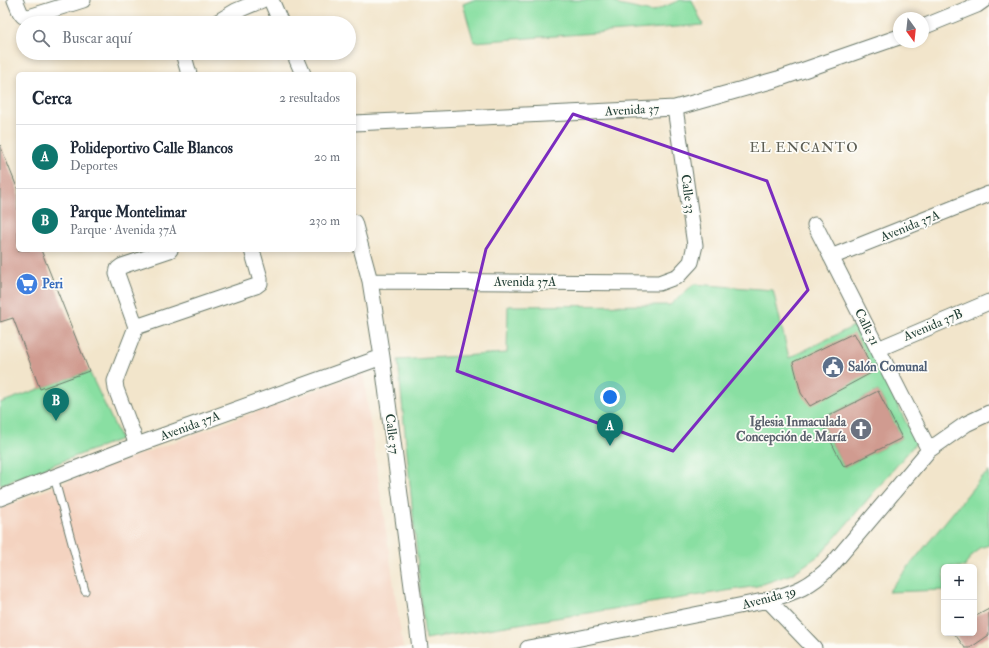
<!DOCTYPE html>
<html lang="es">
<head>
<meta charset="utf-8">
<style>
  :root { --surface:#fff; --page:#f2f2f3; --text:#1f2937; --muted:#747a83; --line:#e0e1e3; --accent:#0f766e }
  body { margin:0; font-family:"IM FELL Double Pica",serif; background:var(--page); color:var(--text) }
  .controls { position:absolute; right:12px; bottom:12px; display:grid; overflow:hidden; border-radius:6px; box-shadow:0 2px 6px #0003 }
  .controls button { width:36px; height:36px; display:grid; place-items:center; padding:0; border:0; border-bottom:1px solid var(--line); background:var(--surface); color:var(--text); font:20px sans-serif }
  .compass { position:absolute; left:893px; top:12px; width:36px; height:36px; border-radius:50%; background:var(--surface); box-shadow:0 2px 6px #0003; rotate:165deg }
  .you { position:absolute; left:610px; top:397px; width:14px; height:14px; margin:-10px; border:3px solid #fff; border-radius:50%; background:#1a73e8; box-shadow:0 0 0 6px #1a73e833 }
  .badge { display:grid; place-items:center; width:26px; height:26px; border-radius:50%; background:var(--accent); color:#fff; font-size:13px; font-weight:700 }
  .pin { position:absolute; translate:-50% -33px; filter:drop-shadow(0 1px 2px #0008) }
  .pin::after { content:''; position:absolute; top:21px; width:14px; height:12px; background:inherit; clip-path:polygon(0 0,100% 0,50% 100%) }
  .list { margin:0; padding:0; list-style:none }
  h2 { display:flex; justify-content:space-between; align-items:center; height:52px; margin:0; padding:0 16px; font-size:17px }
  h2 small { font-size:13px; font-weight:400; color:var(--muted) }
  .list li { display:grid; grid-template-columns:26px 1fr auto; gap:12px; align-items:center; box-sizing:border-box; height:64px; padding:0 16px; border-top:1px solid var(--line) }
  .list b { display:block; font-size:15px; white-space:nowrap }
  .list p { margin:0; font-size:13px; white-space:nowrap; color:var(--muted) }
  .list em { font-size:13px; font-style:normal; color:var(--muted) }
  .icon { flex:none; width:22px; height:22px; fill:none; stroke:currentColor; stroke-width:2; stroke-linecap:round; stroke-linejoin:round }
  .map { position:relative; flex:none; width:989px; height:648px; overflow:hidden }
  .search { position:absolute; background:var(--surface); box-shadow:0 2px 6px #0003; left:16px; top:16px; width:340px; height:44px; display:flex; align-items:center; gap:10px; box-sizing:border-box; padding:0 14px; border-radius:22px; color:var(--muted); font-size:15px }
  .panel { position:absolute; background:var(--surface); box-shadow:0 2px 6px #0003; left:16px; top:72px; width:340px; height:180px; border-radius:6px }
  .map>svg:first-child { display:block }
</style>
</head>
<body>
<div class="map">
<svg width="989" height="648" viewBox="0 0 989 648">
  <rect width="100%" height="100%" fill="#fdfcf7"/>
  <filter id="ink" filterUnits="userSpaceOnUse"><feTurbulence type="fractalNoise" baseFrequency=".025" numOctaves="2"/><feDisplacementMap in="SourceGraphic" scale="8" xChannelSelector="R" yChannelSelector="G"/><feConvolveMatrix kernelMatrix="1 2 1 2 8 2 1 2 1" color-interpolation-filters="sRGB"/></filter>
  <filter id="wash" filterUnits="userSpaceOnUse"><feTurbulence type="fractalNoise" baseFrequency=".012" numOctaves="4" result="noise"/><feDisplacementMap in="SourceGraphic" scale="16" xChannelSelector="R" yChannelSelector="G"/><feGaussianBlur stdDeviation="0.9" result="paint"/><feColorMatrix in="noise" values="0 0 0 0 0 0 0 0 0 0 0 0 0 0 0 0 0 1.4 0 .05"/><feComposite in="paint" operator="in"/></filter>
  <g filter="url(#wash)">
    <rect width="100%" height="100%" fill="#f2e5cb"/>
    <path fill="#f4d3c0" d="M 363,373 L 403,648 L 0,648 L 0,509 L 76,478 Z"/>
    <path fill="#89dfa2" stroke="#548e6b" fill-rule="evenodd" d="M 473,0 L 613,0 L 619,5 L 652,12 L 680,0 L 692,0 L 703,25 L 474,42 L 463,4 Z
      M 694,284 L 773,290 L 789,358 L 858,324 L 916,443 L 821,554 L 792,574 L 757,586 L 425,639 L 398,360 L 507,353 L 508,306 L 670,305 ZM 878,391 L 902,438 L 844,467 L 820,420 Z
      M 89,371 L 121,439 L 0,485 L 0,403 Z
      M 989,472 L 989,545 L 979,548 L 966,563 L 965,567 L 944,567 L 944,590 L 888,592 L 981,478 Z"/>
    <g id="blocks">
      <path fill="#d09b90" d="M 0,145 L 18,190 L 18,250 L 41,250 L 89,371 L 40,389 L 13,318 L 0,322 Z
        M 854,333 L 865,353 L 873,372 L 810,406 L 801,393 L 793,362 Z
        M 878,391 L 902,438 L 844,467 L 820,420 Z
        M 989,609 L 989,635 L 970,648 L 965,648 L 954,633 L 974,633 L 974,617 Z"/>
    </g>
  </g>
  <g filter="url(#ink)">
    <use href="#blocks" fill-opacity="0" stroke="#697869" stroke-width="1"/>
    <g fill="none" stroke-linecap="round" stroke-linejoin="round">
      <g stroke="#697869" stroke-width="9">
        <path id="service" d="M 54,477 L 85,591"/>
      </g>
      <g stroke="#697869" stroke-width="17">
        <path id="minor" d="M 15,0 L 20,12 L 23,16 L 29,17 L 83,0
          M 271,0 L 281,23
          M 216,23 L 236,11 L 262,0
          M 923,27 L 977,5 L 984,0
          M 183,53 L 189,74
          M 294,53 L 303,74
          M 354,123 L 675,108 L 778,79 L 899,37
          M 354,222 L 370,281 L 382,357 L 420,648
          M 815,225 L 929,450
          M 831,257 L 989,194
          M 370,281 L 659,283 L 678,276 L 691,262 L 695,245 L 675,108
          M 136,327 L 256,286 L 260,283 L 260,278 L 252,250
          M 878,349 L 989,302
          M 137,445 L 116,389 L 115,381 L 136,327 L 117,274 L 118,269 L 122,266 L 170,250
          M 0,498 L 137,445 L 382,357
          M 768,600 L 814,648
          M 528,648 L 571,640 L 768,600 C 796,592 810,587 831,566 L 929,450 L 966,424 L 989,413"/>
      </g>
      <use href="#service" stroke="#fff" stroke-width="7"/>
      <use href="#minor" stroke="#fff" stroke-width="15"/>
    </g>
  </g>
  <path fill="none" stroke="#7b2cbf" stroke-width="3" stroke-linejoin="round" d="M 573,114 L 767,181 L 808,290 L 673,451 L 457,371 L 486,249 Z"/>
  <defs>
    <g id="supermarket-disc" transform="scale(1.15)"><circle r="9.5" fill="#3f7fe0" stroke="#fdfcf7"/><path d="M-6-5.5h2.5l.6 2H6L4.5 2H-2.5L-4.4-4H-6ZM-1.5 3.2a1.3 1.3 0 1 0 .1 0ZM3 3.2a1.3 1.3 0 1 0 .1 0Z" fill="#fff"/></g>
    <g id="civic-disc" transform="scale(1.15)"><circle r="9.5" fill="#5c6f8a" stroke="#fdfcf7"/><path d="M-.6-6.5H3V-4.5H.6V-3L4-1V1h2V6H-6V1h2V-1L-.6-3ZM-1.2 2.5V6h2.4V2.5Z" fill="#fff"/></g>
    <g id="church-disc" transform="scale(1.15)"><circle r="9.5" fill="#6b7280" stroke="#fdfcf7"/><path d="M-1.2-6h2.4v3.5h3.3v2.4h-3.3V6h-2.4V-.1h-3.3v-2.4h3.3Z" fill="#fff"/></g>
  </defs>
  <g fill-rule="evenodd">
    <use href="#supermarket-disc" x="27" y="284"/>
    <use href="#civic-disc" x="833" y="367"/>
    <use href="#church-disc" x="861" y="429"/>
  </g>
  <g text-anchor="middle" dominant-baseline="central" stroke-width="3.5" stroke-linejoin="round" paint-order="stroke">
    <g font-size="13" fill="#1f3d34" stroke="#fdfcf7">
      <text transform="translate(632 110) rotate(-3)">Avenida 37</text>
      <text transform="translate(688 194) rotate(82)">Calle 33</text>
      <text transform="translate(910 226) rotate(-22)">Avenida 37A</text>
      <text x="525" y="282">Avenida 37A</text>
      <text transform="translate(933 325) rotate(-23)">Avenida 37B</text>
      <text transform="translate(867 327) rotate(63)">Calle 31</text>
      <text transform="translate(190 426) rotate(-20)">Avenida 37A</text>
      <text transform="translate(392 434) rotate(83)">Calle 37</text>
      <text transform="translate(769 598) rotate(-15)">Avenida 39</text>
    </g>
    <g font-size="13" font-weight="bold" fill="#366cbe" stroke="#fdfcf7" text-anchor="start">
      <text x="42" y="284">Peri</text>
    </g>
    <g font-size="13" font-weight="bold" fill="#4e5e75" stroke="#fdfcf7" text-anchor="start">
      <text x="848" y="367">Salón Comunal</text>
    </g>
    <g font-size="13" font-weight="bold" fill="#5b616d" stroke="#fdfcf7" text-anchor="end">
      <text x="846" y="422">Iglesia Inmaculada<tspan x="846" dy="15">Concepción de María</tspan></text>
    </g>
    <g font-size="14" letter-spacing="1" fill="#5d5e54" stroke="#fdfcf7">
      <text x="804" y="147">EL ENCANTO</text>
    </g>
  </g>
</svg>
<div class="controls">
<button>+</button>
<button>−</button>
</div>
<svg class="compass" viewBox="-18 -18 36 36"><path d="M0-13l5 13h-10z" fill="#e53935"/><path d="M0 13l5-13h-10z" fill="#747a83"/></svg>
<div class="you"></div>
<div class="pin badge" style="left:610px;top:446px">A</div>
<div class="pin badge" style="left:56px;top:421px">B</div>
<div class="search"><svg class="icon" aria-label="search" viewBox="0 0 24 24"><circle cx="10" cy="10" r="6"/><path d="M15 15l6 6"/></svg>Buscar aquí</div>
<section class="panel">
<h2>Cerca<small>2 resultados</small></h2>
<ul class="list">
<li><span class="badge">A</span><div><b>Polideportivo Calle Blancos</b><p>Deportes</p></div><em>20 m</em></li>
<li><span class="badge">B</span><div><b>Parque Montelimar</b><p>Parque · Avenida 37A</p></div><em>230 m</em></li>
</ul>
</section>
</div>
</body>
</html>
